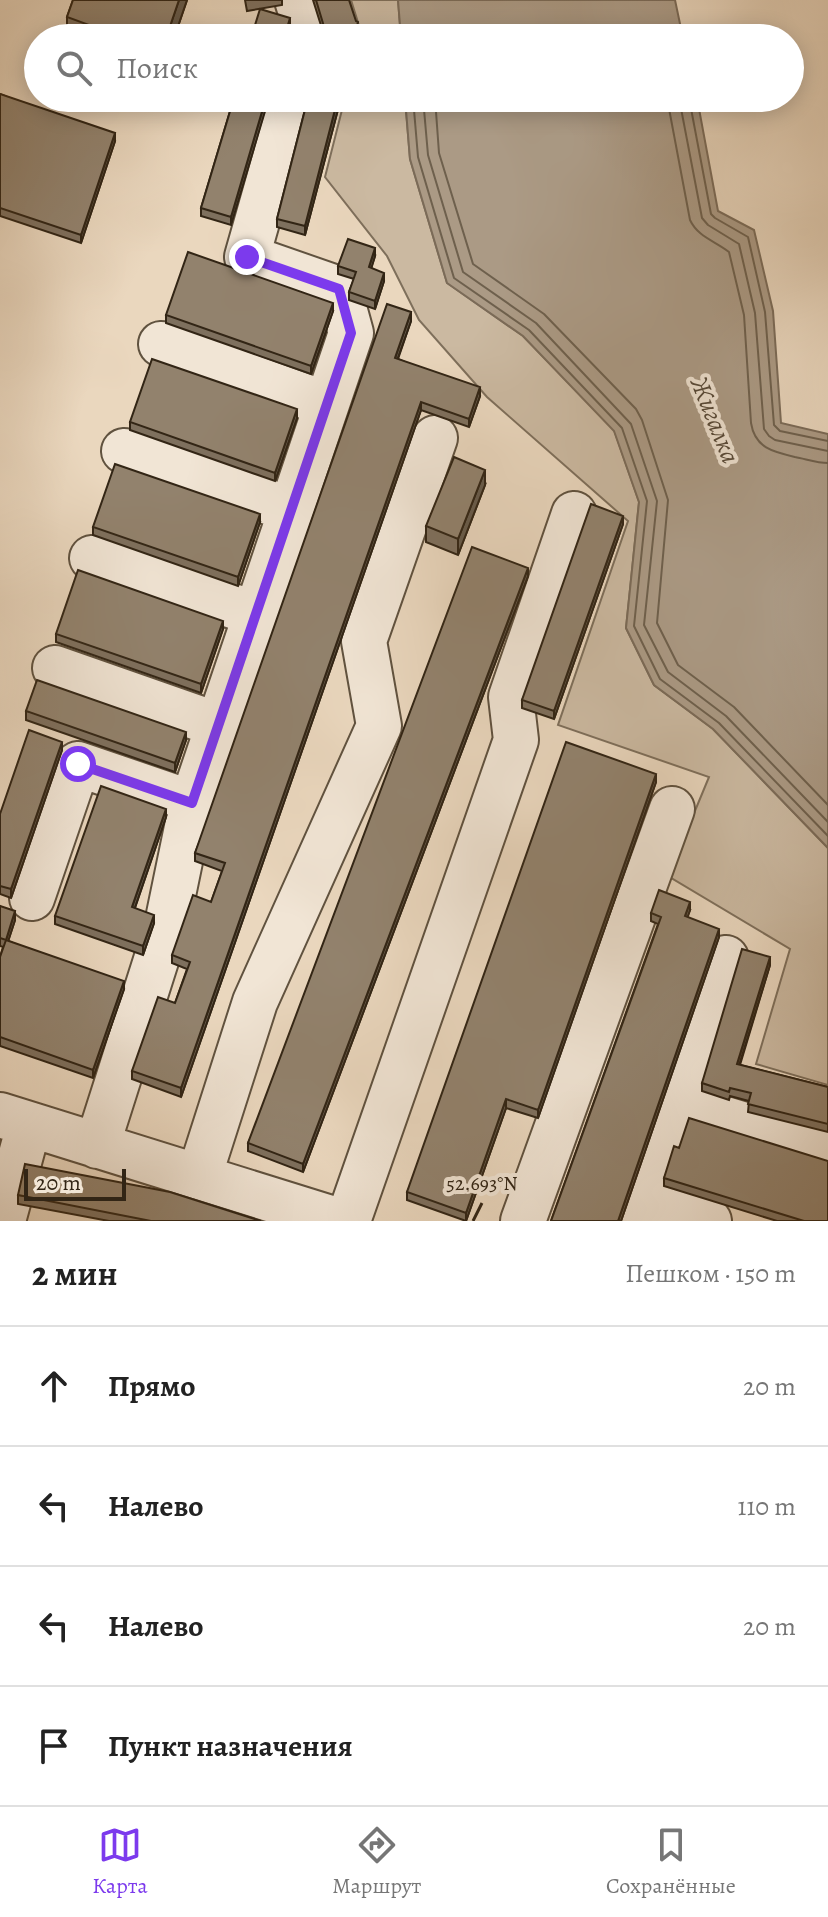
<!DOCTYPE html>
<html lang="ru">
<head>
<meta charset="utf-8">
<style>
  :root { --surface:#fff; --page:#f2f2f2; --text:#222; --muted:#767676; --line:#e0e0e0; --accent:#7c3aed }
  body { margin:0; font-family:Alegreya,serif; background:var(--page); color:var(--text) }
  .scale { position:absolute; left:24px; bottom:20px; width:102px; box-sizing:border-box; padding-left:8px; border:4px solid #322515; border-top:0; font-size:22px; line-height:28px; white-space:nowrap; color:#322515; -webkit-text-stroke:6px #f1e5d5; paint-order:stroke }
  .stop { position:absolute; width:24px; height:24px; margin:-18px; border:6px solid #7c3aed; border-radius:50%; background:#fff }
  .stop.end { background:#7c3aed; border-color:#fff; box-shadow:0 2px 8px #0008 }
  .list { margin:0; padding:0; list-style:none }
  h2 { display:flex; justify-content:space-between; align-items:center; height:104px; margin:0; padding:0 32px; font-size:34px }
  h2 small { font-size:26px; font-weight:400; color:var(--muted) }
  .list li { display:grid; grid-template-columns:52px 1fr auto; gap:24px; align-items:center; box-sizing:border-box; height:120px; padding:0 32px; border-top:2px solid var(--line) }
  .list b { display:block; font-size:30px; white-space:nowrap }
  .list em { font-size:26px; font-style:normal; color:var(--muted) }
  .icon { flex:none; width:44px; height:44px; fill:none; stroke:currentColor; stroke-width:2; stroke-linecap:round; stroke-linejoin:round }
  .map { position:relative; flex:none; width:828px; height:1221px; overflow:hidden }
  .search { position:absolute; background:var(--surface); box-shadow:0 4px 20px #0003; left:24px; right:24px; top:24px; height:88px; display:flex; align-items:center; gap:20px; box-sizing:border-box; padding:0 28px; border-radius:44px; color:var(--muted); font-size:30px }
  .sheet { height:584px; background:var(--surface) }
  nav { display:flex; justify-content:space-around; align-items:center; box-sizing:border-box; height:112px; border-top:2px solid var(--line); background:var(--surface); font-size:22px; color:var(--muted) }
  nav a { display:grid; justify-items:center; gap:4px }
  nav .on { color:var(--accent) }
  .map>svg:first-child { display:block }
</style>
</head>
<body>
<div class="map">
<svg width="828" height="1221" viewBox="0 0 828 1221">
  <rect width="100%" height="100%" fill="#ead7be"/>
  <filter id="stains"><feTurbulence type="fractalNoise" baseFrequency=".0025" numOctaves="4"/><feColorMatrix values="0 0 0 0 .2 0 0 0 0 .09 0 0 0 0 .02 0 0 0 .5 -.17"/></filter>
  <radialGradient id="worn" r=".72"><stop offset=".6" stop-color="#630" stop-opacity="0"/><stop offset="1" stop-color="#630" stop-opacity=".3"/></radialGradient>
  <path fill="#cbb9a1" stroke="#7e6f5b" stroke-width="2" d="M 351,0 L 398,0 L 401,38 L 360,38 L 361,32 Z
    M 345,98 L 405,98 L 410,159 L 447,283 L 523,336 L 614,430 L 639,502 L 626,628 L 654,685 L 713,729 L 828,848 L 828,1085 L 756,1064 L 790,949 L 668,876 L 709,777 L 558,725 L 628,521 L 487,397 L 419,320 L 387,256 L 325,177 Z"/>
  <path fill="#ab9a85" stroke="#7b6b58" stroke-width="2" d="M 398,0 L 675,0 L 683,38 L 401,38 Z
    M 405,98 L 697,98 L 718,211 L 754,230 L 773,311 L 781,423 L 828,434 L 828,848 L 713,729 L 654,685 L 626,628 L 639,502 L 614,431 L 523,336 L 447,283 L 410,159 Z"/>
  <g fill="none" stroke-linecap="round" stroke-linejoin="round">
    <path stroke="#6e604d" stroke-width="2" d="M 413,98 L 418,157 L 454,278 L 529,330 L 622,428 L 647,501 L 634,626 L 660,679 L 719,723 L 828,836
      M 423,98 L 428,155 L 463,272 L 536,323 L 631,424 L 657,501 L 644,625 L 668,672 L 726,716 L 828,822
      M 435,98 L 439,153 L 473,264 L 544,314 L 636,409 L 642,420 L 668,500 L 657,623 L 678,665 L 734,707 L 828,805
      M 667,98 L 690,220 C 698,237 715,241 729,252 L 744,315 L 751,423 C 755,448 773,452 795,457 C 806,459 817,463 828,463
      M 679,98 L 702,218 L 708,225 L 739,244 L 755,313 L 764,429 L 769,436 L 775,440 L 828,451
      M 689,98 L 711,214 L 715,218 L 748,237 L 765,312 L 774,425 L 780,431 L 828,441"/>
    <g stroke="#60523f" stroke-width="48">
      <path id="minor" d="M 297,0 L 309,38
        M 161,344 L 326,404
        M 124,451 L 291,510
        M 92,558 L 256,614
        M 55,668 L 218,725
        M 32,898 L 78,764 L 192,803
        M 679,1105 L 828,1150
        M 0,1115 L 340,1221
        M 97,1146 L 166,929 L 192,803 L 351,333 L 339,289 L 247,257 L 292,98
        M 199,1177 L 255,1002 L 379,726 L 364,641 L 435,438
        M 648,1202 L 709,1221
        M 3,1221 L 29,1125
        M 348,1221 L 516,740 L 511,697 L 574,514
        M 523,1221 L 672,809
        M 642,1221 L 726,958"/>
    </g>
    <use href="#minor" stroke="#f1e5d5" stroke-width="44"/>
  </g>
  <path fill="#7e705e" stroke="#322515" stroke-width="2" d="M 73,0 L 187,0 L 174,38 L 67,38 L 67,17 Z
    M 245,0 L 282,0 L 282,5 L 247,11 Z
    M 313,0 L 349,0 L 358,30 L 356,38 L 323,38 L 324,35 Z
    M 0,94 L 115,141 L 81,243 L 0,216 Z
    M 234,98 L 231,225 L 201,216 L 201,208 Z
    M 308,98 L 341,98 L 305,235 L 277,227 L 277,219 Z
    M 375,256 L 371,268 L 384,281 L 375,309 L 349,300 L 349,292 L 354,279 L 338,274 L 338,266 Z
    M 333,311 L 311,374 L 166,323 L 166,315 Z
    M 411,321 L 398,359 L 480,396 L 469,427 L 421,410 L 181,1097 L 132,1079 L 132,1071 L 175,1003 L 187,969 L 172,963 L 172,955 L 211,902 L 222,871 L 195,861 L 195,853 Z
    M 297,418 L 275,481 L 130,430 L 130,422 Z
    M 485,485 L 458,555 L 426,542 L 426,526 Z
    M 260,522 L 238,586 L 93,535 L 93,527 Z
    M 623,524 L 554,719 L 522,708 L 522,700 Z
    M 528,576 L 303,1172 L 248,1151 L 248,1143 Z
    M 223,629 L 201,693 L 56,642 L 56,634 Z
    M 26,711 L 186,740 L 175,772 L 26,720 Z
    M 62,750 L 11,898 L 0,894 L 0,814 Z
    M 656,782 L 538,1118 L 506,1108 L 466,1221 L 407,1200 L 407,1192 Z
    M 166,817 L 135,908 L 154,923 L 143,955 L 55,924 L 55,916 Z
    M 0,906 L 15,920 L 8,941 L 124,989 L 93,1078 L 0,1046 L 0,957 L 3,947 L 0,946 Z
    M 690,910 L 687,917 L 719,937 L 621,1221 L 551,1221 L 658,924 L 651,921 L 651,913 Z
    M 770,965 L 740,1065 L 828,1087 L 828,1132 L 748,1112 L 749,1101 L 730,1096 L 729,1100 L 702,1091 L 702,1083 Z
    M 679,1148 L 828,1221 L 777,1221 L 664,1186 L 664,1178 Z
    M 18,1195 L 261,1221 L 109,1221 L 18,1204 Z"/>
  <path fill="#665b4c" stroke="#322515" stroke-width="2" d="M 179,0 L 187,0 L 174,38 L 166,38 Z
    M 290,18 L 290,26 L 286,38 L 284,38 Z
    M 266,98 L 269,98 L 231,225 L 231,217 Z
    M 338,98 L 341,98 L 305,235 L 305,226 Z
    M 115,133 L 115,141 L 81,243 L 81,235 Z
    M 375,248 L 375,256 L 369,276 L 369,267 Z
    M 384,273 L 384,281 L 375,309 L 375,301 Z
    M 333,303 L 333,311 L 311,374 L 311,366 Z
    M 411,312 L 411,321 L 395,366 L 395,358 Z
    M 480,387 L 480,396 L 469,427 L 469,419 Z
    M 421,402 L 421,410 L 181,1097 L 181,1088 Z
    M 297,409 L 297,418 L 275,481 L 275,473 Z
    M 485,470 L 485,485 L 458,555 L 458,539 Z
    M 260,514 L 260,522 L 238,586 L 238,577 Z
    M 623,516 L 623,524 L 554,719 L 554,711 Z
    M 528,568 L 528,576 L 303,1172 L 303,1164 Z
    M 223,621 L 223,629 L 201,693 L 201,684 Z
    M 186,732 L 186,740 L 175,772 L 175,763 Z
    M 62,742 L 62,750 L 11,898 L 11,889 Z
    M 656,774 L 656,782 L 538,1118 L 538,1110 Z
    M 166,809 L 166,817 L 132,916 L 132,907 Z
    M 690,902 L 690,910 L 685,925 L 685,916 Z
    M 15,911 L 15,920 L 6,948 L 6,940 Z
    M 154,915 L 154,923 L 143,955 L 143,946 Z
    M 719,929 L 719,937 L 621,1221 L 618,1221 Z
    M 770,957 L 770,965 L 737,1072 L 737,1064 Z
    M 124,981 L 124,989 L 93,1078 L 93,1070 Z
    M 506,1099 L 506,1108 L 466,1221 L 466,1213 Z"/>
  <path fill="#92826d" stroke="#322515" stroke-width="2" d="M 73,0 L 179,0 L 166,38 L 124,38 L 67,17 Z
    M 316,0 L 349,0 L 356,21 L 358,22 L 354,38 L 323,38 L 325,30 Z
    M 260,9 L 290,18 L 284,38 L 251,38 Z
    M 0,94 L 115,133 L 81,235 L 0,208 Z
    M 234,98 L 266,98 L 231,217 L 201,208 Z
    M 308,98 L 338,98 L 305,226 L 277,219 Z
    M 348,239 L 375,248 L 369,267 L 384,273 L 375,301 L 349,292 L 356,272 L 338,266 Z
    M 188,252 L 333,303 L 311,366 L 166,315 Z
    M 387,304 L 411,312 L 395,358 L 480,387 L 469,419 L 421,402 L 181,1088 L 132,1071 L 158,997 L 175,1003 L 190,962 L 172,955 L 193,895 L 211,902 L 225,863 L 195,853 Z
    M 152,359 L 297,409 L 275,473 L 130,422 Z
    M 454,457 L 485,470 L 458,539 L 426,526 Z
    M 115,464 L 260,514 L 238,577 L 93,527 Z
    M 591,504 L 623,516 L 554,711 L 522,700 Z
    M 472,547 L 528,568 L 303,1164 L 248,1143 Z
    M 78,570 L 223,621 L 201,684 L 56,634 Z
    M 37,680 L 186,732 L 175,763 L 26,711 Z
    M 29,730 L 62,742 L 11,889 L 0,886 L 0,814 Z
    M 566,742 L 656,774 L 538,1110 L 506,1099 L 466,1213 L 407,1192 Z
    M 101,786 L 166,809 L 132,907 L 154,915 L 143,946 L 55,916 Z
    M 659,890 L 690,902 L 685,916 L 719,929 L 618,1221 L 551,1221 L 661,917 L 651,913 Z
    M 0,906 L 15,911 L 6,940 L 0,938 Z
    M 6,940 L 124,981 L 93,1070 L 0,1037 L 0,957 Z
    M 742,949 L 770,957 L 737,1064 L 828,1087 L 828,1124 L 748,1104 L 751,1093 L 730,1088 L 729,1092 L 702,1083 Z
    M 689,1118 L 828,1161 L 828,1221 L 804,1221 L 664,1178 L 674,1146 L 679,1148 Z
    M 25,1164 L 170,1192 L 261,1221 L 151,1221 L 18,1195 Z"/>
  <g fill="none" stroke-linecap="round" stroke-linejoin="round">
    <path stroke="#7c3aed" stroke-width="10" d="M 78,764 L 192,803 L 351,333 L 339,289 L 247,257"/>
  </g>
  <path fill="none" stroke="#322515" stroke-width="3" d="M 473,1221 L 482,1203"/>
  <g text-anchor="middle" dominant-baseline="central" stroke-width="8" stroke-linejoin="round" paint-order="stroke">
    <g font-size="26" font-style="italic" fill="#564837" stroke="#f1e5d5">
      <text transform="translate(715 420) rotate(68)">Жигалка</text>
    </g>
  </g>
  <g font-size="20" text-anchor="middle" fill="#322515" stroke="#f1e5d5" stroke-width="8" stroke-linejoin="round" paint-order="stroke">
    <text x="482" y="1190">52.693°N</text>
  </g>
  <rect width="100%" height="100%" filter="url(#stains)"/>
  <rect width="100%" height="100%" fill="url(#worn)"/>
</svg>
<div class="scale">20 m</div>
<div class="stop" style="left:78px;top:764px"></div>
<div class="stop end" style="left:247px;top:257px"></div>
<div class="search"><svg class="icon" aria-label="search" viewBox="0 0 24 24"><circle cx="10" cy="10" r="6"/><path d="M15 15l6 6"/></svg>Поиск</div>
</div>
<section class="sheet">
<h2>2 мин<small>Пешком · 150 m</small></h2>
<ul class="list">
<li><svg class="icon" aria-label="ahead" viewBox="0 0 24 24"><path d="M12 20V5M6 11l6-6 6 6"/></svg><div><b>Прямо</b></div><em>20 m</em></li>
<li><svg class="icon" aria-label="left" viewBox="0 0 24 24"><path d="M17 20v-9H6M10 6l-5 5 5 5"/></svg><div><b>Налево</b></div><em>110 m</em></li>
<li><svg class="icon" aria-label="left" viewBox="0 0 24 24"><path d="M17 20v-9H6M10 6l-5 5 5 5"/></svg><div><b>Налево</b></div><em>20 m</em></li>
<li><svg class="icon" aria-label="arrive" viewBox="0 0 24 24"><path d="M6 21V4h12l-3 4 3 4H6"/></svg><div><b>Пункт назначения</b></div></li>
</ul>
</section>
<nav>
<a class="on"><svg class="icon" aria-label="map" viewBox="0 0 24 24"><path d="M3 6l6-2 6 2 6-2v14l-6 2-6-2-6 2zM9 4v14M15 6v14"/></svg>Карта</a>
<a><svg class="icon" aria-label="directions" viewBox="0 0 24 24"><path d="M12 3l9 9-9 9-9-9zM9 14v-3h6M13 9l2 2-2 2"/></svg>Маршрут</a>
<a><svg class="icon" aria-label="saved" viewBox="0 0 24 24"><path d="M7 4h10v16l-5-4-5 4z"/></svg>Сохранённые</a>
</nav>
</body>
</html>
